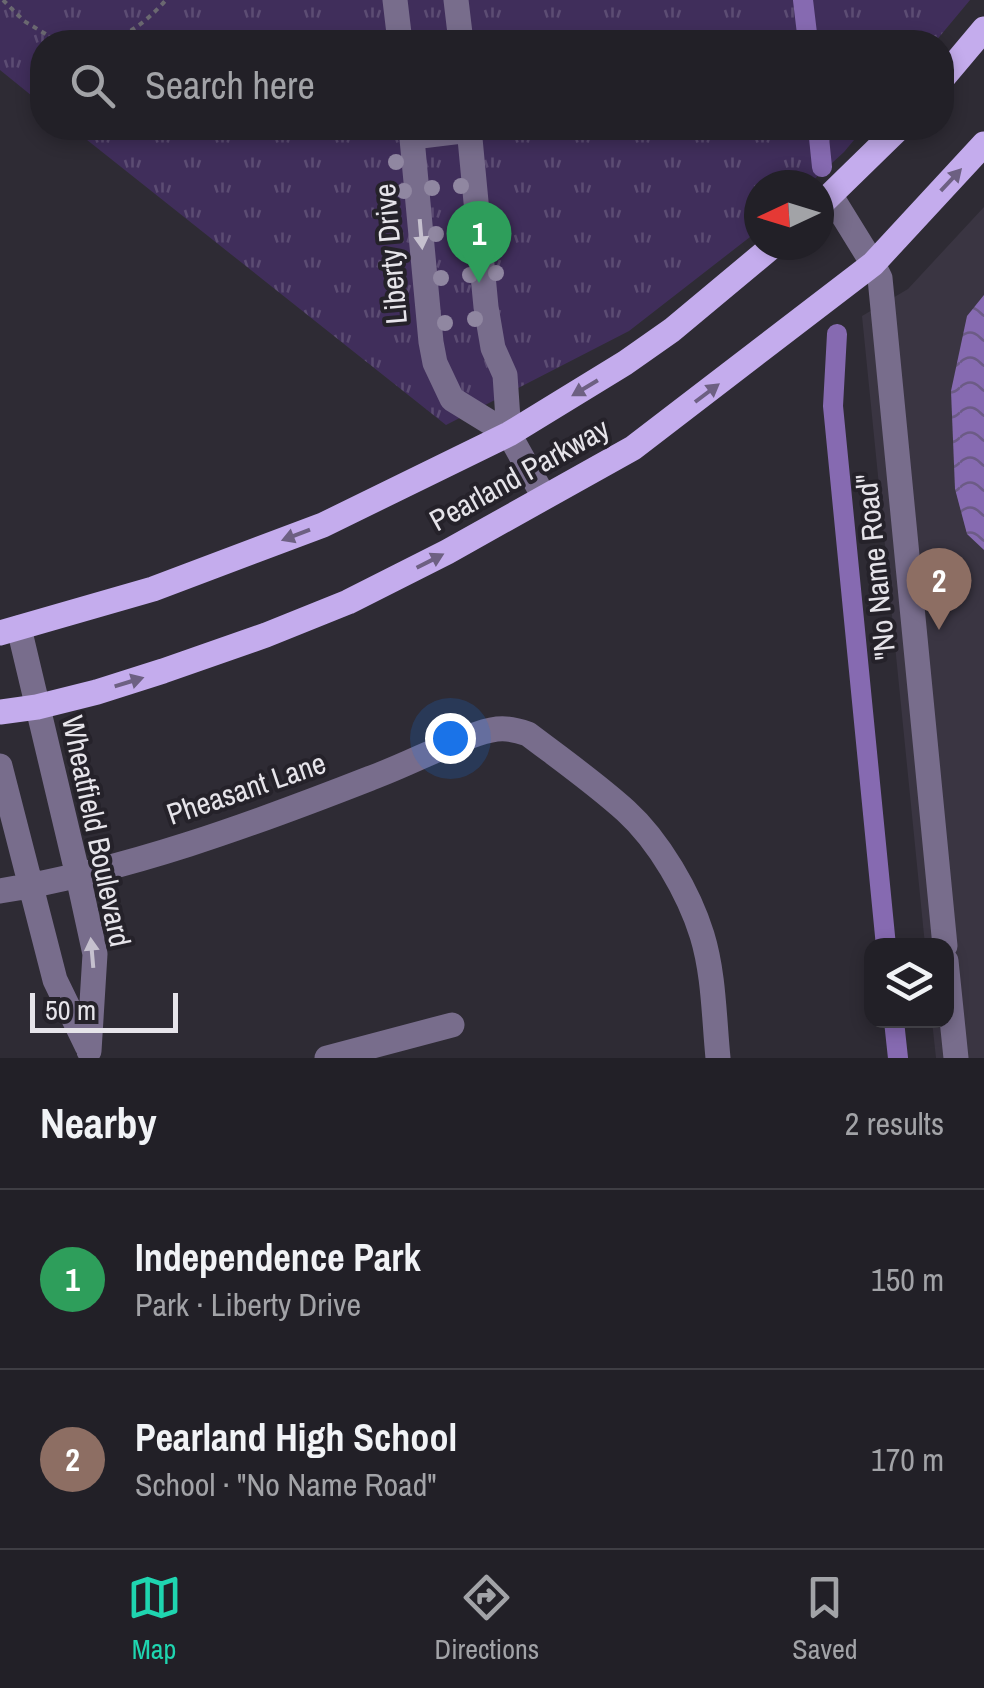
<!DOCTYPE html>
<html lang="en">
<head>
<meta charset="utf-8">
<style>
  :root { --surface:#222027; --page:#2a282f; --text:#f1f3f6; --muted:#a2a3a7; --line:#3f3e44; --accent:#1fd5b0 }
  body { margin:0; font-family:"Archivo Narrow",sans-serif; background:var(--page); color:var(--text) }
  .controls { position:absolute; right:30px; bottom:30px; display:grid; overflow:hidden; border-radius:20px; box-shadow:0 5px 15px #0003 }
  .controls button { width:90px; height:90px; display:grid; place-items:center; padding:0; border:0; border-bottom:2px solid var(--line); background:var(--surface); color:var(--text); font:50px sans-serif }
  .compass { position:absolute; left:744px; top:170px; width:90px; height:90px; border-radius:50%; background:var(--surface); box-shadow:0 5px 15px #0003; rotate:266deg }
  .scale { position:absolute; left:30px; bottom:25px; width:148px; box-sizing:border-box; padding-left:10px; border:5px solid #e6e4ea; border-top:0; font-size:28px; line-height:35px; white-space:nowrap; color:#e6e4ea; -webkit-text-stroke:8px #25222a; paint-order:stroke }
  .you { position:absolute; left:450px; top:738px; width:35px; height:35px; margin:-25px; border:8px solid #fff; border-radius:50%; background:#1a73e8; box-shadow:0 0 0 15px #1a73e833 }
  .badge { display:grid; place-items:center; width:65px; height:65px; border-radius:50%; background:var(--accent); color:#fff; font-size:32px; font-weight:700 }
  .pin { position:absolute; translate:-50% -82px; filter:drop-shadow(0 2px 5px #0008) }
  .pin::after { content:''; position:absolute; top:52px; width:35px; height:30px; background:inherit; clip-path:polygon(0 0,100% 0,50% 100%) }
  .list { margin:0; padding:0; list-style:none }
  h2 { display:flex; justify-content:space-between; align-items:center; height:130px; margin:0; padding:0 40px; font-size:42px }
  h2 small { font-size:32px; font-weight:400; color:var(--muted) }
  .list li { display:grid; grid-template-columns:65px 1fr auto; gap:30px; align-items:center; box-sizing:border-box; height:180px; padding:0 40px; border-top:2px solid var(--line) }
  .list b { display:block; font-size:38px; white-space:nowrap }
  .list p { margin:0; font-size:32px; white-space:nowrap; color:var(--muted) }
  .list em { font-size:32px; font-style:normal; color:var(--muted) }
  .icon { flex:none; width:55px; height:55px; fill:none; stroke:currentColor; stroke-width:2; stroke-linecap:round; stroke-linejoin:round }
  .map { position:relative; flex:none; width:984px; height:1058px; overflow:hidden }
  .search { position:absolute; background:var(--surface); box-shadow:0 5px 15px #0003; left:30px; right:30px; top:30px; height:110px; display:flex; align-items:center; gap:25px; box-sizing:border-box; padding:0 35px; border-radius:40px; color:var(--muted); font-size:38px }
  .sheet { height:490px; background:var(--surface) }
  nav { display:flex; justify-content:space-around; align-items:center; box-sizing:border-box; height:140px; border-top:2px solid var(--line); background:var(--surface); font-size:28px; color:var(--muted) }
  nav a { display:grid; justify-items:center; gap:5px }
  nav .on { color:var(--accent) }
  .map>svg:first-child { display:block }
</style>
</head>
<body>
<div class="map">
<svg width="984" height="1058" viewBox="0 0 984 1058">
  <defs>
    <pattern id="park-tufts" width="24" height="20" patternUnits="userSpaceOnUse" patternTransform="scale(2.5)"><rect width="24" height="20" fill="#402e5b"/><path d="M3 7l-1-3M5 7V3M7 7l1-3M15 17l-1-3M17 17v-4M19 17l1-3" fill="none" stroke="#5c4c73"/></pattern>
    <pattern id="water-waves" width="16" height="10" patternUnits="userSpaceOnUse" patternTransform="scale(2.5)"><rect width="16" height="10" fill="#866ab1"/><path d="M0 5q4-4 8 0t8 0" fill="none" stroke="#6c5b86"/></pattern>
  </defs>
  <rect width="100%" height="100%" fill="#2e2b34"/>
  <path fill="#3a3542" d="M 984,207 L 984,1058 L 936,1058 L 932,1021 L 946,1021 L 946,946 L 925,945 L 862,316 L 908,289 Z"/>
  <path fill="url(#park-tufts)" d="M 0,0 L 970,0 L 935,42 L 42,42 L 42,104 L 0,70 Z
    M 72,128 L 864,128 L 844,152 L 808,185 L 759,185 L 759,230 L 629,331 L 446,425 Z"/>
  <path fill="url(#water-waves)" d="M 984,295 L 984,550 L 967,534 L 955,489 L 951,391 L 967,316 Z"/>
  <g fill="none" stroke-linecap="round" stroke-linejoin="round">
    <path stroke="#866ab1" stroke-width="20" d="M 803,0 L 808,42
      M 818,128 L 822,167
      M 837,334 L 833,406 L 886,946
      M 894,1021 L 898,1058"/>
    <path stroke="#6a6870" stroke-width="4" stroke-dasharray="5 5" stroke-linecap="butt" d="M 3,0 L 24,21 L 59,42
      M 103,42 C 129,36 149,19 166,0"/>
    <path stroke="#786d8c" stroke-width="25" d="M 395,0 L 400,42
      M 456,0 L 461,42
      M 411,128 L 431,342 L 435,363 L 452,399 L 509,434
      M 469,128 L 486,307 L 493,348 L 505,375 L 509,434 L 544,497
      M 413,137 L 470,130
      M 831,196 L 873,264 L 880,278 L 945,946
      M 19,628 L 78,876 L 95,954 L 89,1051
      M 0,766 L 55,980 L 87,1046
      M 0,891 C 128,870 251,825 371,778 C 407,765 441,746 477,734 C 497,727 508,727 528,734 C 561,759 595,783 626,811 C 659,841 689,893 702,935 C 714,974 714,1018 718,1058
      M 946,961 L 956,1058
      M 327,1058 L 452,1025"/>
    <path stroke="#c4aced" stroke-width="25" d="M 942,79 L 984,29
      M 819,206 L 899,128
      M 0,633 L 153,589 L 323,525 L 509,434 L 625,363 L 672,330 L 774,245
      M 0,712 L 37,707 L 97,692 L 163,671 L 266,635 L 348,602 L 447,552 L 633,448 L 873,264 L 984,144"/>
  </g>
  <g fill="#9087a1">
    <circle cx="396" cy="162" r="8"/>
    <circle cx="461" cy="186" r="8"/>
    <circle cx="432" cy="188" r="8"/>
    <circle cx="404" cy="191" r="8"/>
    <circle cx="466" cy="231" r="8"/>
    <circle cx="436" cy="234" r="8"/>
    <circle cx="496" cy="273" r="8"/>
    <circle cx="470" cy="275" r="8"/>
    <circle cx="441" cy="278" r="8"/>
    <circle cx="475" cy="319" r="8"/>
    <circle cx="445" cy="323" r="8"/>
  </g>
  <defs><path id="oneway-solid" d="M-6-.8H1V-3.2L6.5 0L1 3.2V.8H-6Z" transform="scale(2.5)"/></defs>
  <g fill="#6d6082">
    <use href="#oneway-solid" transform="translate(951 180) rotate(-47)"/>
    <use href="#oneway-solid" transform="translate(585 388) rotate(149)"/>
    <use href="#oneway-solid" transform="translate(707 393) rotate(-37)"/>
    <use href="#oneway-solid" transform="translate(296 535) rotate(159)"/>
    <use href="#oneway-solid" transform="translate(430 561) rotate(-27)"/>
    <use href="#oneway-solid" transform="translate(129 682) rotate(-17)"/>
  </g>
  <g fill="#c5c0ce">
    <use href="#oneway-solid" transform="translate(421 234) rotate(85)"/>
    <use href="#oneway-solid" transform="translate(92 953) rotate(-95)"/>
  </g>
  <g text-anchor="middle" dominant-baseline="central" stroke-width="8" stroke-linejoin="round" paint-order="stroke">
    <g font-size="30" fill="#e6e4ea" stroke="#25222a">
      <text transform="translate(390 254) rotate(-95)">Liberty Drive</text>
      <text transform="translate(519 474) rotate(-29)">Pearland Parkway</text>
      <text transform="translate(875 567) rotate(-96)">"No Name Road"</text>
      <text transform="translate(246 788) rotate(-19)">Pheasant Lane</text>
      <text transform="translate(97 831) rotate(78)">Wheatfield Boulevard</text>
    </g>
  </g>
</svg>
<div class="controls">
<button><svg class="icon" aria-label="layers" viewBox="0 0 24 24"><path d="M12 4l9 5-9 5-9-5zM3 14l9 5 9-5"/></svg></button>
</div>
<svg class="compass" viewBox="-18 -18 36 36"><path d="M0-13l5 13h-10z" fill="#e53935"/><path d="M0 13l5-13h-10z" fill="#a2a3a7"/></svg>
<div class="scale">50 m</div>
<div class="you"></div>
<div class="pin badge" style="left:479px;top:283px;background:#2e9e5b">1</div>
<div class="pin badge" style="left:939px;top:630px;background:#8d6e63">2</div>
<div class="search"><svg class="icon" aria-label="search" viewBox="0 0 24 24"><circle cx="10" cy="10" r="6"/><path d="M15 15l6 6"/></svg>Search here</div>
</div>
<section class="sheet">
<h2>Nearby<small>2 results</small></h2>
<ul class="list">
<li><span class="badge" style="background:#2e9e5b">1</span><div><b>Independence Park</b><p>Park · Liberty Drive</p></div><em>150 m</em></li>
<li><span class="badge" style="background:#8d6e63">2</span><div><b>Pearland High School</b><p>School · &quot;No Name Road&quot;</p></div><em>170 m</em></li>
</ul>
</section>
<nav>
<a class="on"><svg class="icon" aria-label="map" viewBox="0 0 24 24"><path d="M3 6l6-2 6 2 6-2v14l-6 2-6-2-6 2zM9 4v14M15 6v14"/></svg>Map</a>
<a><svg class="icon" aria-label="directions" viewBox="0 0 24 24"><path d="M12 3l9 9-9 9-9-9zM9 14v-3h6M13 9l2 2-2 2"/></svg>Directions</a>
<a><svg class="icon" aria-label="saved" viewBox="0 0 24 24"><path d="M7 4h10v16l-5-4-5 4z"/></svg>Saved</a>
</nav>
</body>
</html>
